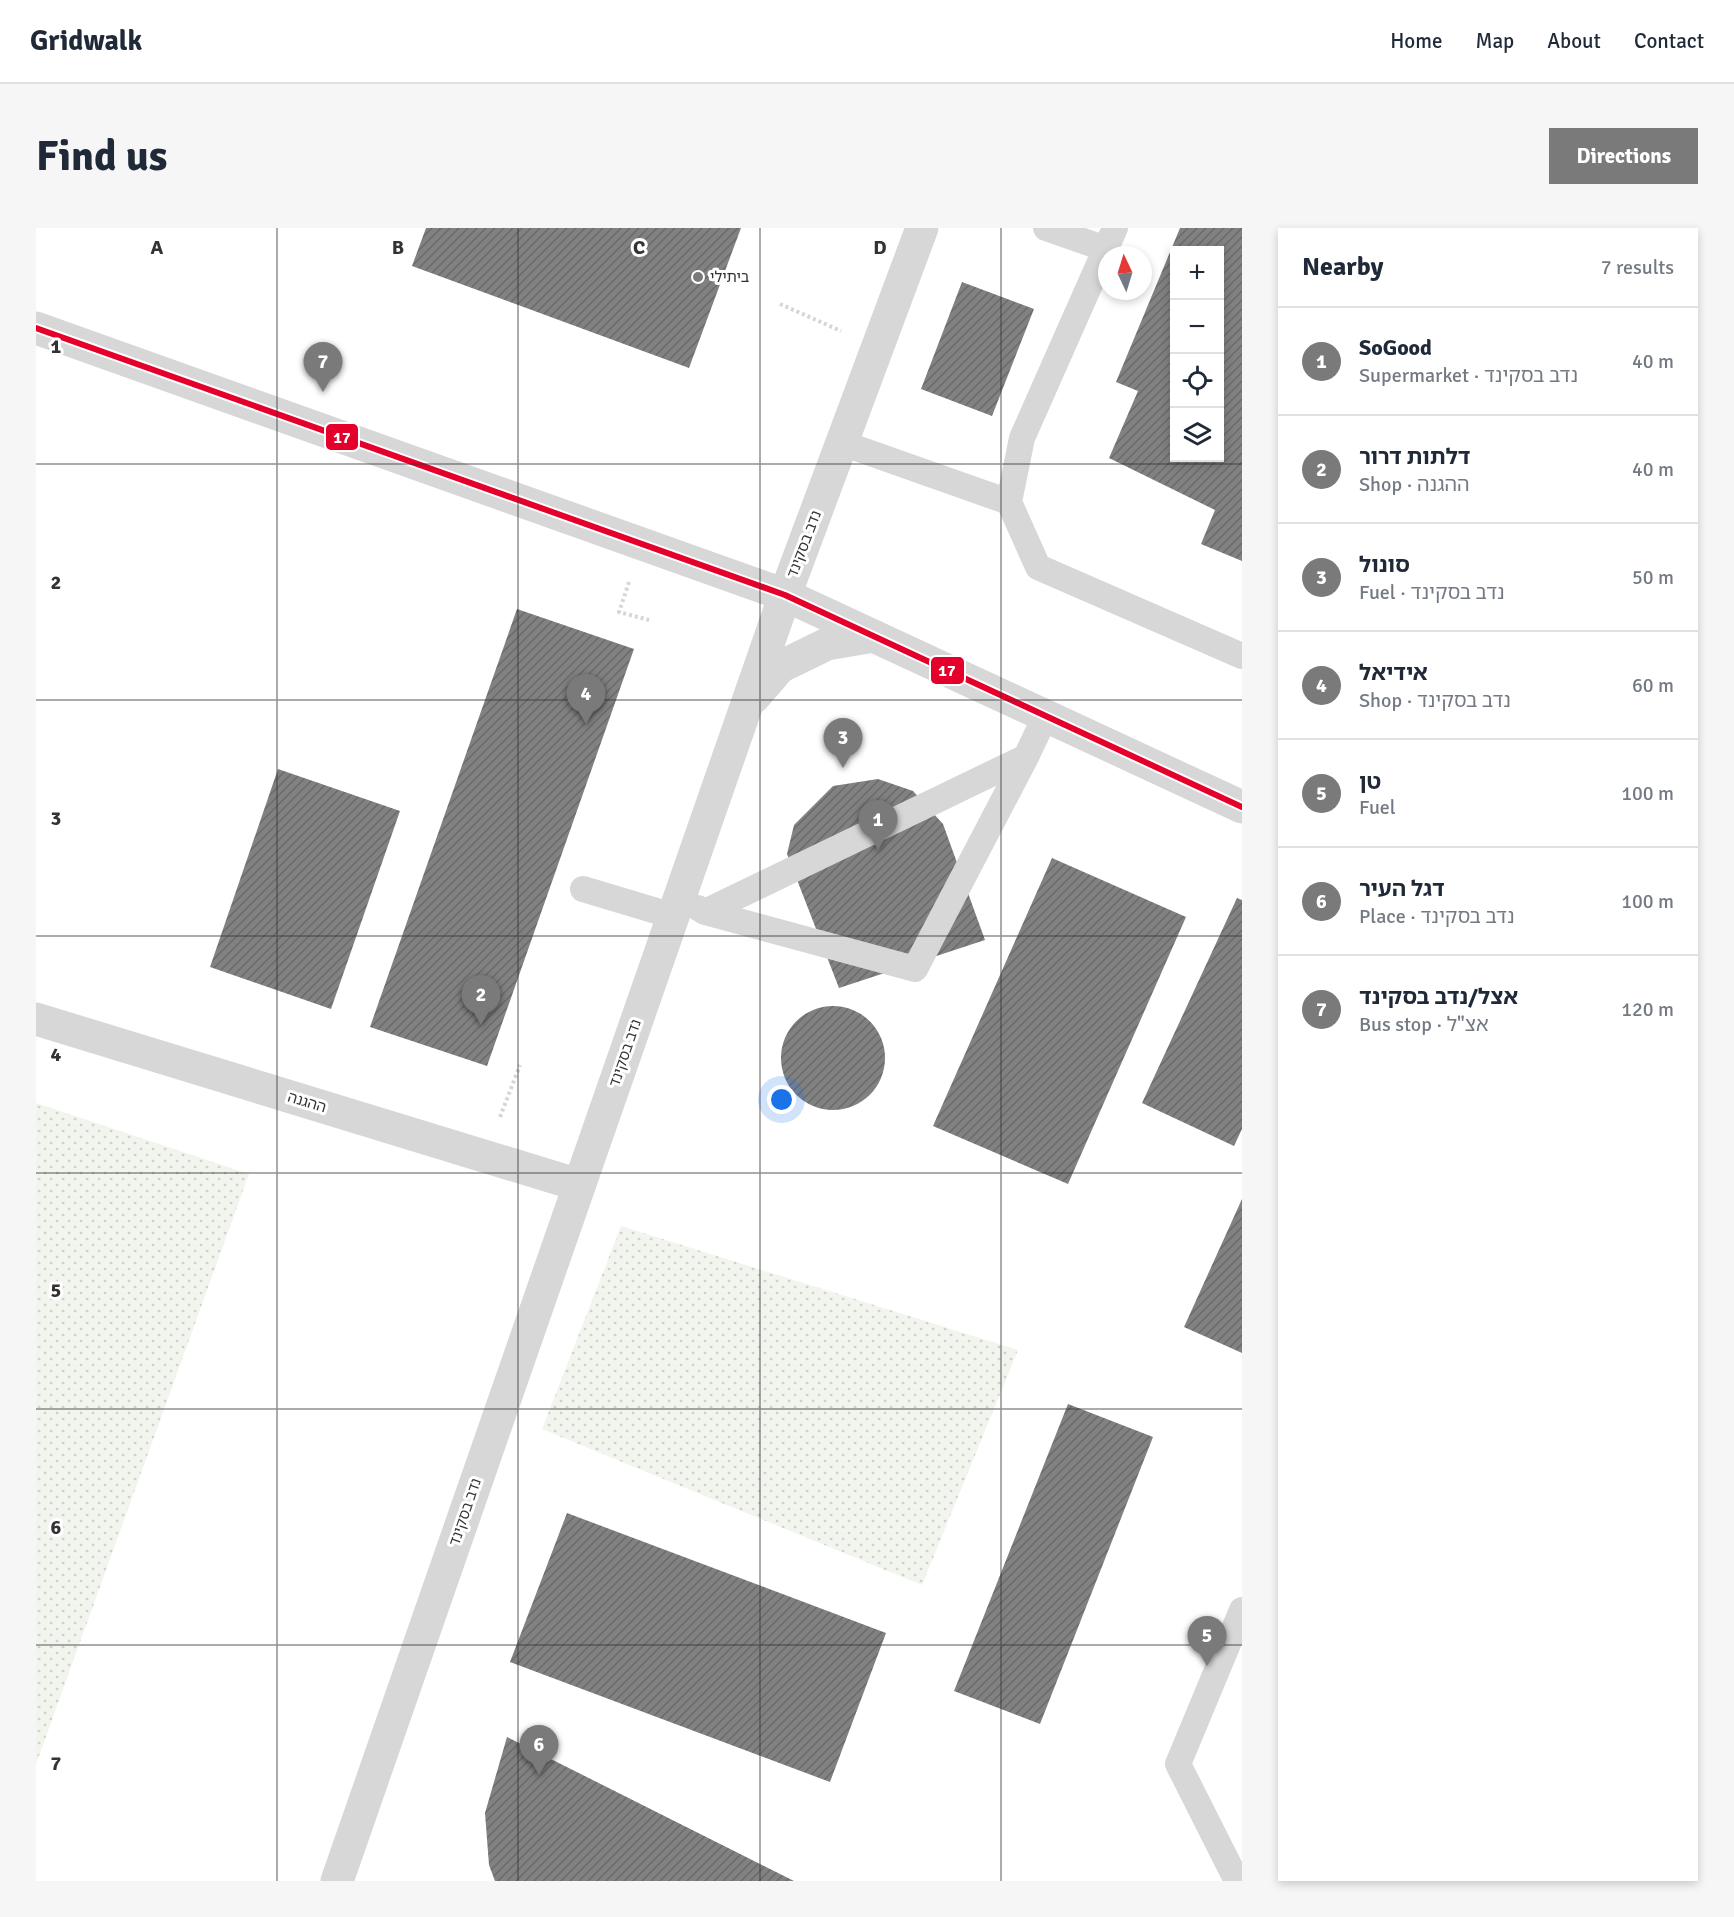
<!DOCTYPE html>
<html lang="en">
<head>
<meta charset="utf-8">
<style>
  :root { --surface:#fff; --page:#f6f6f7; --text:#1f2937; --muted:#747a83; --line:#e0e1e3; --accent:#7a7a7a }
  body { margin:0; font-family:Signika,"Noto Sans Hebrew",sans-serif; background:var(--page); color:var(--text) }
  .controls { position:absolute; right:18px; top:18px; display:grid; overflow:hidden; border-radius:0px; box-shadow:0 3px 9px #0003 }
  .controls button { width:54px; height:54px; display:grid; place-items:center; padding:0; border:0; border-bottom:2px solid var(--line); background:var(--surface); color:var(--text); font:30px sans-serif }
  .compass { position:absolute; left:1062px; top:18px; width:54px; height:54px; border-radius:50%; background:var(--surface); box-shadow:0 3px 9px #0003; rotate:356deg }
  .you { position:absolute; left:746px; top:872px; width:21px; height:21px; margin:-15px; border:4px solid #fff; border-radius:50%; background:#1a73e8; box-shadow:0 0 0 9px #1a73e833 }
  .badge { display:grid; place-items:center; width:39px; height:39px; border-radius:50%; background:var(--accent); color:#fff; font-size:20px; font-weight:700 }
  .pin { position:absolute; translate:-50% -50px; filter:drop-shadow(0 2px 3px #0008) }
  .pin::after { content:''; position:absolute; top:32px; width:21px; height:18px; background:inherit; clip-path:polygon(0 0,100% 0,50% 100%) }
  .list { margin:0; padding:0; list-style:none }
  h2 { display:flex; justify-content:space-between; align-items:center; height:78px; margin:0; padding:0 24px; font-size:26px }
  h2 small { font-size:20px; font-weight:400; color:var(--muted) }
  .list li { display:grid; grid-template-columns:39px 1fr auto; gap:18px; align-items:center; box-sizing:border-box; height:108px; padding:0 24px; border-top:2px solid var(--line) }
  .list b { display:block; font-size:22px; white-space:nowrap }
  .list p { margin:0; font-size:20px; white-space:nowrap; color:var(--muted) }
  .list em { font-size:20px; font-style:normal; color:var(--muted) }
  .icon { flex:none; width:33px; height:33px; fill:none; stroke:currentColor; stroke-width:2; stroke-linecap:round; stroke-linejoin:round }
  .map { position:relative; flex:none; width:1206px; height:1653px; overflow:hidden; border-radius:0px }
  header { display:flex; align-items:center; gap:36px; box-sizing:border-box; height:84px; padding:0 30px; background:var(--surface); border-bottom:2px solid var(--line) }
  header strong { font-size:28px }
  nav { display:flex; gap:33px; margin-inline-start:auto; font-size:21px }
  .intro { display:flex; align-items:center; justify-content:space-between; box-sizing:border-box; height:144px; padding:0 36px }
  h1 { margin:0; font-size:42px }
  .button { padding:15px 27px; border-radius:0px; background:var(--accent); color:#fff; font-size:21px; font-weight:700 }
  main { display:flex; gap:36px; padding:0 36px }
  aside { flex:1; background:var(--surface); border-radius:0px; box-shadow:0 3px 9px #0003 }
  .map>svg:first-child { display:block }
</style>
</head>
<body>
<header>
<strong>Gridwalk</strong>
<nav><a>Home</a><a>Map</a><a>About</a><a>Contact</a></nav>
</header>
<div class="intro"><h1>Find us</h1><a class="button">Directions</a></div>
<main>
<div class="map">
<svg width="1206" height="1653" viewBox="0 0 1206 1653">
  <defs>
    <pattern id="grass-dots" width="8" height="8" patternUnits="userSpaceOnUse" patternTransform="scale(1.5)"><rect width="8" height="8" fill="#f1f5ed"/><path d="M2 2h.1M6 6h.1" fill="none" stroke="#cfd2cc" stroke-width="1.8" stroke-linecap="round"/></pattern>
    <pattern id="building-hatch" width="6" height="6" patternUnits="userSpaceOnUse" patternTransform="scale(1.5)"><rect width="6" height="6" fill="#818181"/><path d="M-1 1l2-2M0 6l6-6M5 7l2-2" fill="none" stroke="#6a6a6a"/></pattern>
  </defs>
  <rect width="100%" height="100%" fill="#fff"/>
  <path fill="url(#grass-dots)" d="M 0,875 L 213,946 L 0,1536 Z
    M 585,998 L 982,1122 L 886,1357 L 506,1201 Z"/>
  <path fill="url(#building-hatch)" fill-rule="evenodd" d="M 390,0 L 705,0 L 653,140 L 376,38 Z
    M 1144,0 L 1206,0 L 1206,333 L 1165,316 L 1179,282 L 1073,230 L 1102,163 L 1080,154 ZM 1138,22 L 1184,22 L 1184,230 L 1138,230 Z
    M 926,54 L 998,81 L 956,188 L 885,161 Z
    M 481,381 L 598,421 L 451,838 L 334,799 Z
    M 242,541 L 364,583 L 295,781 L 174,739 Z
    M 842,551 L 877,563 L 907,596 L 949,712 L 803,760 L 751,626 L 758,597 L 797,558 Z
    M 1016,630 L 1150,689 L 1032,956 L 897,898 Z
    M 1201,670 L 1206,672 L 1206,901 L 1198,918 L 1106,875 Z
    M745 830a52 52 0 1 1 104 0a52 52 0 1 1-104 0Z
    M 1206,971 L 1206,1125 L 1148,1099 Z
    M 1032,1176 L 1117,1209 L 1004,1496 L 918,1463 Z
    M 531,1285 L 850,1405 L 794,1554 L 474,1434 Z
    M 471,1509 L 758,1653 L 459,1653 L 453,1637 L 449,1585 Z"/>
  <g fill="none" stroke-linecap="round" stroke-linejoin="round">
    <path stroke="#d6d6d6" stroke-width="4" stroke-dasharray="3 3" stroke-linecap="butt" d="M 744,76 L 805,103
      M 593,354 L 583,384 L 613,392
      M 464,889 L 484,837"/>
    <path stroke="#d7d7d7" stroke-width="26" d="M 1010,0 L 1070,21
      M 1079,0 L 986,210 L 973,274 L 1002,339 L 1206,428
      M 806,215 L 973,274
      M 547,661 L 637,688
      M 662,680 L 669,684 L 990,529 L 1010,487
      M 669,684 L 879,741 L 990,529
      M 1201,1653 L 1142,1536 L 1206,1382"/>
    <path stroke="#d7d7d7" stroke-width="33" d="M 0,791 L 543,957"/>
    <path stroke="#d7d7d7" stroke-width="33" d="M 0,100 L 749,367 L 1206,579
      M 718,469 L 744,439 L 791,416 L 838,408
      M 301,1653 L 749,367 L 886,0"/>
    <g stroke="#fff" stroke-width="10">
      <path id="bus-1" d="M 0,100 L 749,367 L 1206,579"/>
    </g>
    <use href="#bus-1" stroke="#e4002b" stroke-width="6"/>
  </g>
  <path fill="none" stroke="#333" stroke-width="1.5" stroke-opacity="0.55" d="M 241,0 L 241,1653M 482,0 L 482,1653M 724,0 L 724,1653M 965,0 L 965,1653M 0,236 L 1206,236M 0,472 L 1206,472M 0,708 L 1206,708M 0,945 L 1206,945M 0,1181 L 1206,1181M 0,1417 L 1206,1417"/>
  <circle fill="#7a7a7a" stroke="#fff" stroke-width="2" cx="662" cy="49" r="6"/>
  <g text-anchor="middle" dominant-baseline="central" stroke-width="6" stroke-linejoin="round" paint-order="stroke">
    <g font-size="15" fill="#333" stroke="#fff" text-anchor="start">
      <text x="674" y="49">ביתילי</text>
    </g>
    <g font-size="15" fill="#333" stroke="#fff">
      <text transform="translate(768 316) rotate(-69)">נדב בסקינד</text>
      <text transform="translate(589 825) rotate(-71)">נדב בסקינד</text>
      <text transform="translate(271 874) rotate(17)">ההגנה</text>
      <text transform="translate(429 1284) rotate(-71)">נדב בסקינד</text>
    </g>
  </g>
  <g font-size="20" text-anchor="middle" font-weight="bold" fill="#333" stroke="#fff" stroke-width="6" stroke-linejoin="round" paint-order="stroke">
    <text x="121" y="26">A</text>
    <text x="362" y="26">B</text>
    <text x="603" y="26">C</text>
    <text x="844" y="26">D</text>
    <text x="20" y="125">1</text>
    <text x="20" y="361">2</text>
    <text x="20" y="597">3</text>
    <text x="20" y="833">4</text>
    <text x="20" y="1069">5</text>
    <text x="20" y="1306">6</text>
    <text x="20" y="1542">7</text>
  </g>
  <g stroke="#fff" stroke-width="2">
    <rect x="289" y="195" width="34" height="28" rx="6" fill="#e4002b"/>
    <rect x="894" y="428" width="35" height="29" rx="6" fill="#e4002b"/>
  </g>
  <g font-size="16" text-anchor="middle" font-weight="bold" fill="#fff">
    <text x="306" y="215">17</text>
    <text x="911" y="448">17</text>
  </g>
</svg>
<div class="controls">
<button>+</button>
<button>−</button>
<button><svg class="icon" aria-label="locate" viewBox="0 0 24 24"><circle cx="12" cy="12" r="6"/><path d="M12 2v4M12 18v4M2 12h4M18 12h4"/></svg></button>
<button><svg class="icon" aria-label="layers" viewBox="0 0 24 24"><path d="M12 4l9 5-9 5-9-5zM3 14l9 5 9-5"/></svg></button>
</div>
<svg class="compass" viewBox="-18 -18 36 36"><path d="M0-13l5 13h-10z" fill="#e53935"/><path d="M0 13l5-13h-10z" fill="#747a83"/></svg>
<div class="you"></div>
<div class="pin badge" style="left:842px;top:622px">1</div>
<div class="pin badge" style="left:445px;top:797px">2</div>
<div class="pin badge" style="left:807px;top:540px">3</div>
<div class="pin badge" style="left:550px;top:496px">4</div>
<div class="pin badge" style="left:1171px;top:1438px">5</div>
<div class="pin badge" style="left:503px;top:1547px">6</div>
<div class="pin badge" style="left:287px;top:164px">7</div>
</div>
<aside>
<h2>Nearby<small>7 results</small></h2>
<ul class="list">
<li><span class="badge">1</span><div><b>SoGood</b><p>Supermarket · נדב בסקינד</p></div><em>40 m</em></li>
<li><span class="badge">2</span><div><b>דלתות דרור</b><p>Shop · ההגנה</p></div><em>40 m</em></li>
<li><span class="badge">3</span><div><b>סונול</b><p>Fuel · נדב בסקינד</p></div><em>50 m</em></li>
<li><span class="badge">4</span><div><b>אידיאל</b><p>Shop · נדב בסקינד</p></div><em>60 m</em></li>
<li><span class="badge">5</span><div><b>טן</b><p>Fuel</p></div><em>100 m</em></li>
<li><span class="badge">6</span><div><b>דגל העיר</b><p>Place · נדב בסקינד</p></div><em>100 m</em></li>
<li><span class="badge">7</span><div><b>אצל/נדב בסקינד</b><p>Bus stop · אצ&quot;ל</p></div><em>120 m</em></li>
</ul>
</aside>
</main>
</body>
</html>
